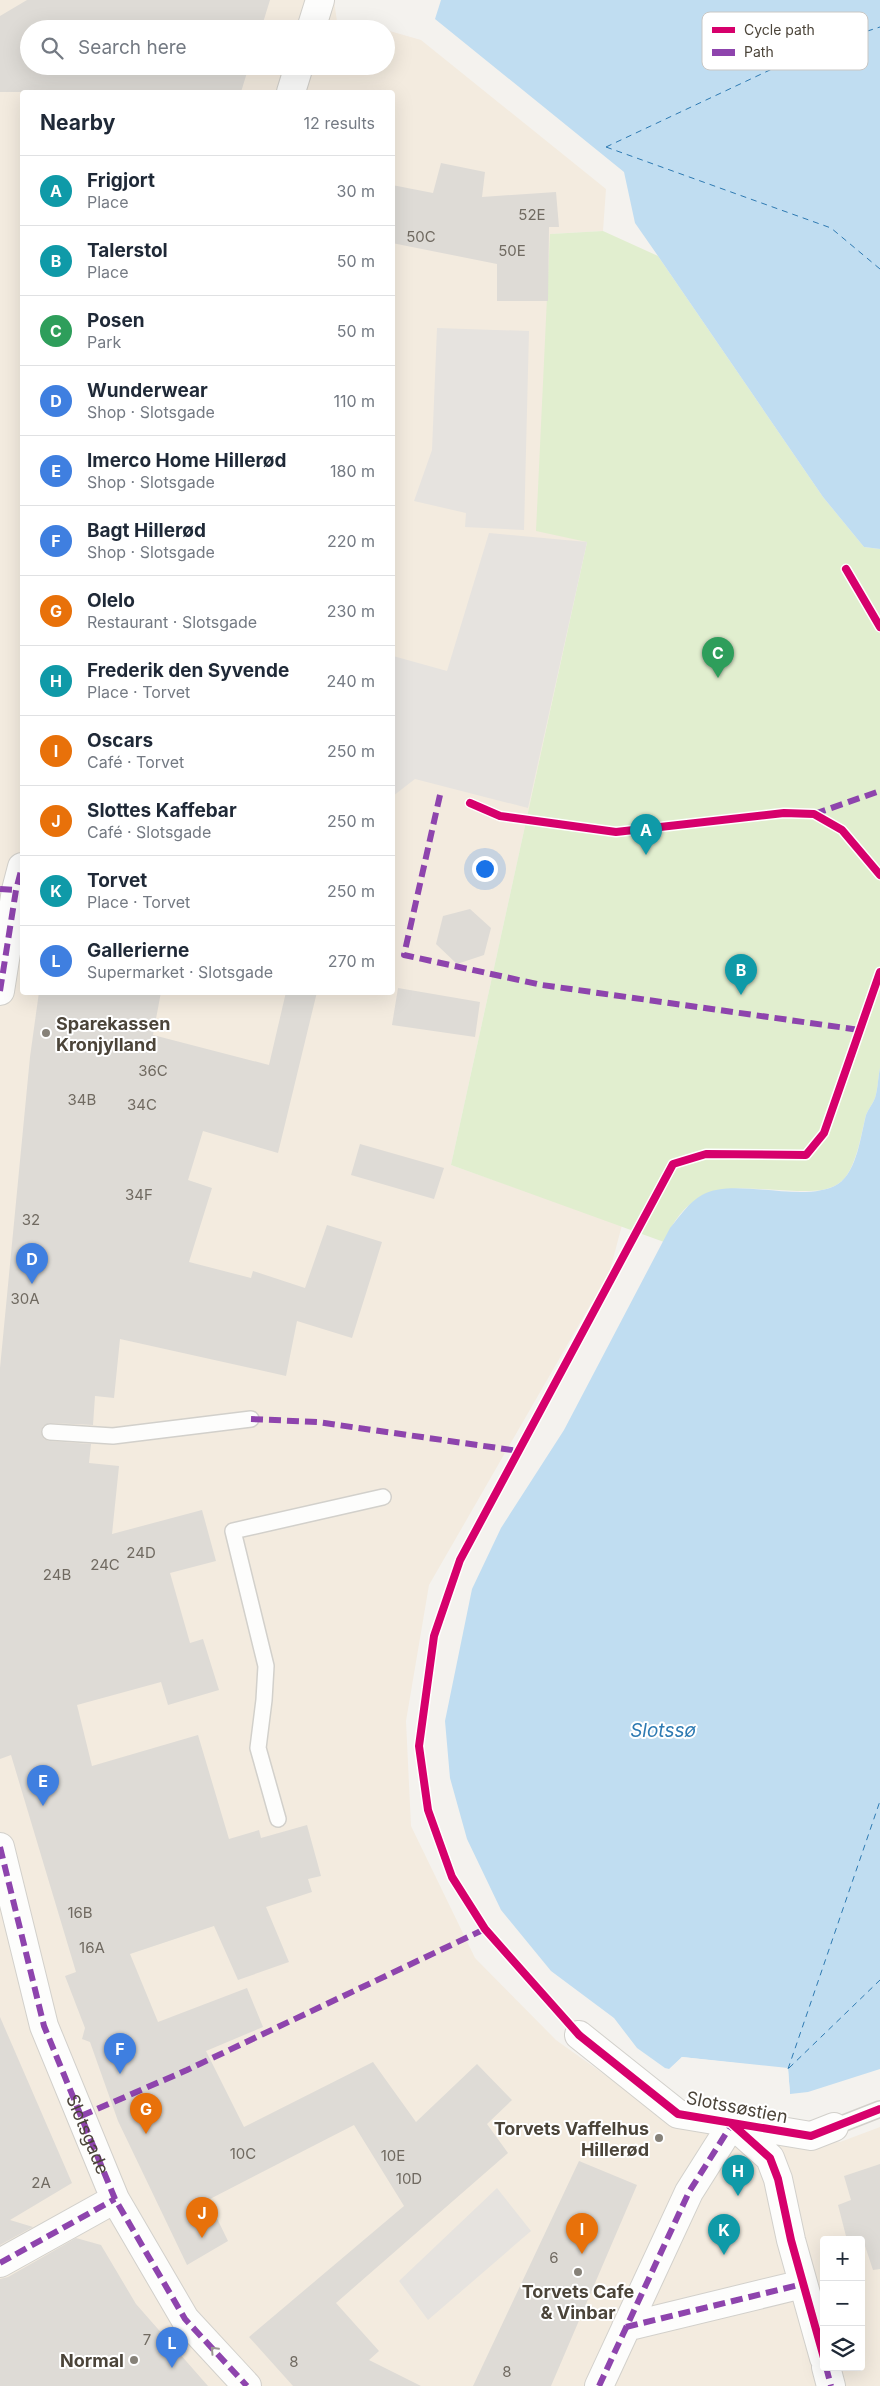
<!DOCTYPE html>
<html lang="en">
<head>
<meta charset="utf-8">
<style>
  :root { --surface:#fff; --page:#f6f6f7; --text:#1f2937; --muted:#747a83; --line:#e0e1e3; --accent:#0f766e }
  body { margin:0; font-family:Inter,sans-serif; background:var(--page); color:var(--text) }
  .controls { position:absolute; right:15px; bottom:15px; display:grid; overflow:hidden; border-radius:5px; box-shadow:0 5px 20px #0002 }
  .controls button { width:45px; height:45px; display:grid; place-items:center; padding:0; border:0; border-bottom:1px solid var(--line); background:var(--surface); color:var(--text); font:25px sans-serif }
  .you { position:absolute; left:484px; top:868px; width:18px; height:18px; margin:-12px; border:4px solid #fff; border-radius:50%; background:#1a73e8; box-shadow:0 0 0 8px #1a73e833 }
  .badge { display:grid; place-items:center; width:32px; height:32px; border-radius:50%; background:var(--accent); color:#fff; font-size:16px; font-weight:700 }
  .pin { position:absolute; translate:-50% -41px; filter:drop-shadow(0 1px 2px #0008) }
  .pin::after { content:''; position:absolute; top:26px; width:18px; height:15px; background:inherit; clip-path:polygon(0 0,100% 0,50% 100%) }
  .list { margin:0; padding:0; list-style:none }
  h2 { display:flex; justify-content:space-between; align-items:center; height:65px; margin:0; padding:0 20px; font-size:21px }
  h2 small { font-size:16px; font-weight:400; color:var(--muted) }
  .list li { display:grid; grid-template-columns:32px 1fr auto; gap:15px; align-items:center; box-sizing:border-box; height:70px; padding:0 20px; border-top:1px solid var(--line) }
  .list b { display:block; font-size:19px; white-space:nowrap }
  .list p { margin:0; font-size:16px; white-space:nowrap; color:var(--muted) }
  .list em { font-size:16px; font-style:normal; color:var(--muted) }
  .icon { flex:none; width:28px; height:28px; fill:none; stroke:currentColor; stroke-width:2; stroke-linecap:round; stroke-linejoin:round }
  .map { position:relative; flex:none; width:880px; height:2386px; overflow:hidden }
  .search { position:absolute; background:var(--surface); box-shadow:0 5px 20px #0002; left:20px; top:20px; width:375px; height:55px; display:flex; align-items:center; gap:12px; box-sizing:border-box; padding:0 18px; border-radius:28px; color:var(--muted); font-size:19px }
  .panel { position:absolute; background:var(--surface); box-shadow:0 5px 20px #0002; left:20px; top:90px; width:375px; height:905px; border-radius:5px }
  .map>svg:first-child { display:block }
</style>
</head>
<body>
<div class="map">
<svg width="880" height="2386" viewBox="0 0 880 2386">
  <rect width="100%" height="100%" fill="#f4f2ee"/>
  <path fill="#f3ebdf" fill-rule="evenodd" d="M 0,0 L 334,0 L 338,29 L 29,29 L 29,66 L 386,66 L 386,30 L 421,40 L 606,189 L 603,231 L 550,234 L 587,542 L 451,1165 L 622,1225 L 607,1282 L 592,1302 L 429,1585 L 406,1721 L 411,1826 L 475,1958 L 556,2040 L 678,2127 L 840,2142 L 880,2127 L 880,2386 L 0,2386 ZM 22,92 L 392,92 L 392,992 L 22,992 ZM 824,2240 L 861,2240 L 861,2367 L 824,2367 Z"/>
  <path fill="#e1eecf" d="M 603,231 L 658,256 L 823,497 L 864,547 L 880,549 L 880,1068 C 878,1077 878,1089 875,1098 C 873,1104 868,1109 866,1115 C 861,1134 856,1173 838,1184 C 825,1192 811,1191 797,1191 C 737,1189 693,1175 664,1242 L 451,1165 L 587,542 L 536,531 L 550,234 Z"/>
  <path fill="#e6e3df" d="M 437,328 L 529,331 L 524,530 L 465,527 L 466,513 L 414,501 L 432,450 Z
    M 489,533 L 587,542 L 528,808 L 415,779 L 393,796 L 393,656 L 447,671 Z
    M 497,2188 L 531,2231 L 428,2320 L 399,2281 Z"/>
  <path fill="#c0ddf1" d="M 441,0 L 880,0 L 880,549 L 864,547 L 823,497 L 658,256 L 635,223 L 624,172 L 435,19 Z
    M 880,1068 L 880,2069 L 808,2092 L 790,2094 L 788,2068 L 682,2057 L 669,2069 L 665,2068 L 637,2048 L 614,2018 L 551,1971 L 501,1910 L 467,1839 L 450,1778 L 445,1721 L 472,1589 L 501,1528 L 564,1430 L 670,1228 C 680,1216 689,1202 702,1195 C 735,1176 804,1205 838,1184 C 857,1172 861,1134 866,1115 C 868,1109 873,1104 875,1098 C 878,1089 878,1077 880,1068 Z"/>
  <path fill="#f4f2ee" d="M 682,2057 L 788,2069 L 790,2094 L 788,2094 L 786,2071 L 683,2059 L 668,2071 Z"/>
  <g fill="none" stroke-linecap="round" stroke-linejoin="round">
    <path stroke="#2e7ab2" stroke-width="1" stroke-dasharray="6 5" stroke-linecap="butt" d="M 606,147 L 831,228 L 880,269
      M 606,147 L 821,46 L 880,27
      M 789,2068 L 880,1980
      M 788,2069 L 880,1801"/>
  </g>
  <path fill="#dedbd6" d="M 27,0 L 270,0 L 261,29 L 29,29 L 29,66 L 249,66 L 241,92 L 0,92 L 0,16 Z
    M 441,163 L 485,172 L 482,197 L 556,192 L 559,227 L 549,227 L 548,301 L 497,301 L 497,264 L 392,243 L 392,185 L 433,193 Z
    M 470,909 L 491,928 L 484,955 L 457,964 L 436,944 L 443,916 Z
    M 398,988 L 480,1002 L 475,1037 L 392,1025 Z
    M 39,992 L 161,992 L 153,1035 L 269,1065 L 286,992 L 317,992 L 278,1153 L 203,1131 L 188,1180 L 212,1188 L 189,1262 L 251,1278 L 253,1271 L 305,1288 L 327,1225 L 382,1242 L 352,1338 L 297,1321 L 286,1376 L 120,1339 L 114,1398 L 95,1396 L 93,1425 L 50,1423 L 43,1426 L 41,1432 L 44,1439 L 49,1441 L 91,1444 L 89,1463 L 119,1466 L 112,1534 L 202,1510 L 216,1561 L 170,1573 L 190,1643 L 203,1639 L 219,1690 L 168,1705 L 161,1682 L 77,1705 L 92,1766 L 198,1735 L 229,1839 L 259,1830 L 261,1838 L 307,1825 L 321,1876 L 308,1879 L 312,1892 L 266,1907 L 289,1962 L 238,1980 L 214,1926 L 130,1954 L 158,2022 L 247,1988 L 263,2027 L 206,2051 L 244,2127 L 373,2062 L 416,2122 L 477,2064 L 512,2100 L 487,2124 L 508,2153 L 336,2303 L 379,2351 L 369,2360 L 421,2386 L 293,2386 L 249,2337 L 404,2206 L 354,2125 L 208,2200 L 228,2241 L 187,2265 L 118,2121 L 90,2042 L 82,2039 L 85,2028 L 65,1976 L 76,1972 L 11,1755 L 0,1759 L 0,1368 L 30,1057 Z
    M 360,1144 L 444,1168 L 434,1199 L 351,1175 Z
    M 0,2017 L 72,2183 L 10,2220 L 33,2227 L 0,2245 Z
    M 579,2161 L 637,2185 L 551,2386 L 473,2386 Z
    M 880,2164 L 880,2269 L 873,2270 L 863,2240 L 847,2240 L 838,2205 L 851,2200 L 844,2176 Z
    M 76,2238 L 101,2245 L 136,2304 L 208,2386 L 0,2386 L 0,2279 L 8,2277 Z"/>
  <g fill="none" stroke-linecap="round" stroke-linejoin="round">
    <g stroke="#d2d0cb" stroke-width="18">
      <path id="lane" d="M 50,1432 L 113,1436 L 251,1419
        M 278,1819 L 258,1748 L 264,1700 L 266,1666 L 233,1531 L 383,1497
        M 834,2127 L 880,2109"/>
    </g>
    <g stroke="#d2d0cb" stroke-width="30">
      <path id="street" d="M 311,29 L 320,0
        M 291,92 L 299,66
        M 0,991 L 16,890 L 22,867
        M 0,1847 L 44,2026 L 115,2199 L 185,2319 L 247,2386
        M 579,2035 L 678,2114 L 811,2136 L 834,2127
        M 732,2124 L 770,2158 L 778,2179 L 791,2240 L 824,2358
        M 0,2263 L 115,2199
        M 626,2327 L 803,2284
        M 826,2367 L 831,2386
        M 599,2386 L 689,2192 L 732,2124"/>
    </g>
    <use href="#lane" stroke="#fdfdfc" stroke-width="15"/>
    <use href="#street" stroke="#fdfdfc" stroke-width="28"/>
    <g stroke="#8e44ad" stroke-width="6" stroke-dasharray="12 6" stroke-linecap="butt">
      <path d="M 440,795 L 404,955 L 542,985 L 860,1030"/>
      <path d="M 814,814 L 880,791"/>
      <path d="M 0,889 L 16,890"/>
      <path d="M 0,991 L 16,890 L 22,867"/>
      <path d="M 251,1419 L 317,1422 L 519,1451"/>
      <path id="s1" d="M 0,1847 L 44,2026 L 115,2199 L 185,2319 L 247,2386"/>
      <path d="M 81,2116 L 187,2070 L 485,1929"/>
      <path d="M 0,2263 L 115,2199"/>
      <path d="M 626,2327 L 803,2284"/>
      <path d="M 826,2367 L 831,2386"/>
      <path d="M 599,2386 L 689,2192 L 732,2124"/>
    </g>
    <g stroke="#fff" stroke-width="11">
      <path id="cycleway" d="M 846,569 L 880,627
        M 470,803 L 500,816 L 616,832 L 784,813 L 814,814 L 842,830 L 880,875
        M 880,972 L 824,1133 L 806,1155 L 706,1154 L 673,1164 L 460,1560 L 434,1636 L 419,1746 L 428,1810 L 452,1877 L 485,1929 L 579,2035 L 678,2114 L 811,2136 L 880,2109
        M 732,2124 L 770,2158 L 778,2179 L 791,2240 L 824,2358"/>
    </g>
    <use href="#cycleway" stroke="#d6006c" stroke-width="8"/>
  </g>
  <defs><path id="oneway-chevron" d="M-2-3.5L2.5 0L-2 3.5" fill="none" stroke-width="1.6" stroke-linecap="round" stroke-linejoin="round" transform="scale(1.25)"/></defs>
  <use stroke="#9b9791" href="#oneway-chevron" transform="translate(214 2350) rotate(-133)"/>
  <g fill="#868178" stroke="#fff" stroke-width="2">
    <circle cx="46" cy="1033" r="5"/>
    <circle cx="659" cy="2138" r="5"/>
    <circle cx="578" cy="2272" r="5"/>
    <circle cx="134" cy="2360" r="5"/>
  </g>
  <g text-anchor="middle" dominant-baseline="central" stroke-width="4" stroke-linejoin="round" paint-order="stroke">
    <g font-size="15" fill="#706a61">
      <text x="532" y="214">52E</text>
      <text x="421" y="236">50C</text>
      <text x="512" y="250">50E</text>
      <text x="153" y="1070">36C</text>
      <text x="82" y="1099">34B</text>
      <text x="142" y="1104">34C</text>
      <text x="139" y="1194">34F</text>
      <text x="31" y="1219">32</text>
      <text x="25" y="1298">30A</text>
      <text x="141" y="1552">24D</text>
      <text x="105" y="1564">24C</text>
      <text x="57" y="1574">24B</text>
      <text x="80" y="1912">16B</text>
      <text x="92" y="1947">16A</text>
      <text x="243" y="2153">10C</text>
      <text x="393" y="2155">10E</text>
      <text x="409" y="2178">10D</text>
      <text x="41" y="2182">2A</text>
      <text x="554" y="2257">6</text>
      <text x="147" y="2339">7</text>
      <text x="294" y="2361">8</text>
      <text x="507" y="2371">8</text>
    </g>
    <g font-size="18" font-weight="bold" fill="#4b4439" stroke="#fff" text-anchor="end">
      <text x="56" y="1023" text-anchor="start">Sparekassen<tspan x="56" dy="21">Kronjylland</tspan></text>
      <text x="649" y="2128">Torvets Vaffelhus<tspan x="649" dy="21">Hillerød</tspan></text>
      <text x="578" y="2291" text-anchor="middle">Torvets Cafe<tspan x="578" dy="21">&amp; Vinbar</tspan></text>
      <text x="124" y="2360">Normal</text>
    </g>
    <g font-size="18" fill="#4b4439" stroke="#fff">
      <text transform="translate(737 2107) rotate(11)">Slotssøstien</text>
      <text stroke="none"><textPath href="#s1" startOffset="301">Slotsgade</textPath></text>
    </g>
    <g font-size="19" font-style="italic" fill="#2e7ab2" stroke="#fff">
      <text x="663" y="1730">Slotssø</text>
    </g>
  </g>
  <rect x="702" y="12" width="166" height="58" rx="8" fill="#fff" stroke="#c9c7c4" stroke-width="1"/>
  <rect x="712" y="27" width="23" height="6" fill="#d6006c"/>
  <rect x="712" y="49" width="23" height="7" fill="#8e44ad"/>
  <g font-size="14" fill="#4b4439">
    <text x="744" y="35">Cycle path</text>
    <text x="744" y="57">Path</text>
  </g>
</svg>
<div class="controls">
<button>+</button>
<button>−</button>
<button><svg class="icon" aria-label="layers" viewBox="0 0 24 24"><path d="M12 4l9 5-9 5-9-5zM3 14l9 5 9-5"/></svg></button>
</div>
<div class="you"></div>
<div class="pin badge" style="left:646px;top:855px;background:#0f9aa8">A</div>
<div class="pin badge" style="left:741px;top:995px;background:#0f9aa8">B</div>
<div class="pin badge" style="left:718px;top:678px;background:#2e9e5b">C</div>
<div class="pin badge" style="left:32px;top:1284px;background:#3f7fe0">D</div>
<div class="pin badge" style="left:43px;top:1806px;background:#3f7fe0">E</div>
<div class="pin badge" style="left:120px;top:2074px;background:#3f7fe0">F</div>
<div class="pin badge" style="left:146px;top:2134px;background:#e8710a">G</div>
<div class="pin badge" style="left:738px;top:2196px;background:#0f9aa8">H</div>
<div class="pin badge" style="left:582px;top:2254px;background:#e8710a">I</div>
<div class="pin badge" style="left:202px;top:2238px;background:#e8710a">J</div>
<div class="pin badge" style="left:724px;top:2255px;background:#0f9aa8">K</div>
<div class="pin badge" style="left:172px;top:2368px;background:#3f7fe0">L</div>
<div class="search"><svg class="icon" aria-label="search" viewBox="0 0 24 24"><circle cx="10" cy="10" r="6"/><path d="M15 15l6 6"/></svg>Search here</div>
<section class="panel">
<h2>Nearby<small>12 results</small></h2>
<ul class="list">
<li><span class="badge" style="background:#0f9aa8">A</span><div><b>Frigjort</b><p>Place</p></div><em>30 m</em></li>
<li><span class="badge" style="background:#0f9aa8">B</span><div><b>Talerstol</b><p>Place</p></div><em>50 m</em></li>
<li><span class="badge" style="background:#2e9e5b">C</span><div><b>Posen</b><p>Park</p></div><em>50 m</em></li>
<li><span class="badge" style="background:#3f7fe0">D</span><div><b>Wunderwear</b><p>Shop · Slotsgade</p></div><em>110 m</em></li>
<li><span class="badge" style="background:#3f7fe0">E</span><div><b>Imerco Home Hillerød</b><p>Shop · Slotsgade</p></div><em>180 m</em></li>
<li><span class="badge" style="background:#3f7fe0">F</span><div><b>Bagt Hillerød</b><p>Shop · Slotsgade</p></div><em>220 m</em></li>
<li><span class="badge" style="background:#e8710a">G</span><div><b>Olelo</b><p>Restaurant · Slotsgade</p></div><em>230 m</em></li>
<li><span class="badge" style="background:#0f9aa8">H</span><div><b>Frederik den Syvende</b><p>Place · Torvet</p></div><em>240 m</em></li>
<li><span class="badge" style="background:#e8710a">I</span><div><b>Oscars</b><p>Café · Torvet</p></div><em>250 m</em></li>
<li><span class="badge" style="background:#e8710a">J</span><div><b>Slottes Kaffebar</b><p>Café · Slotsgade</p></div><em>250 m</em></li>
<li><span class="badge" style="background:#0f9aa8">K</span><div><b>Torvet</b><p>Place · Torvet</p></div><em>250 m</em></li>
<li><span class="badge" style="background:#3f7fe0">L</span><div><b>Gallerierne</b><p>Supermarket · Slotsgade</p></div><em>270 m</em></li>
</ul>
</section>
</div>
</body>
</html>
